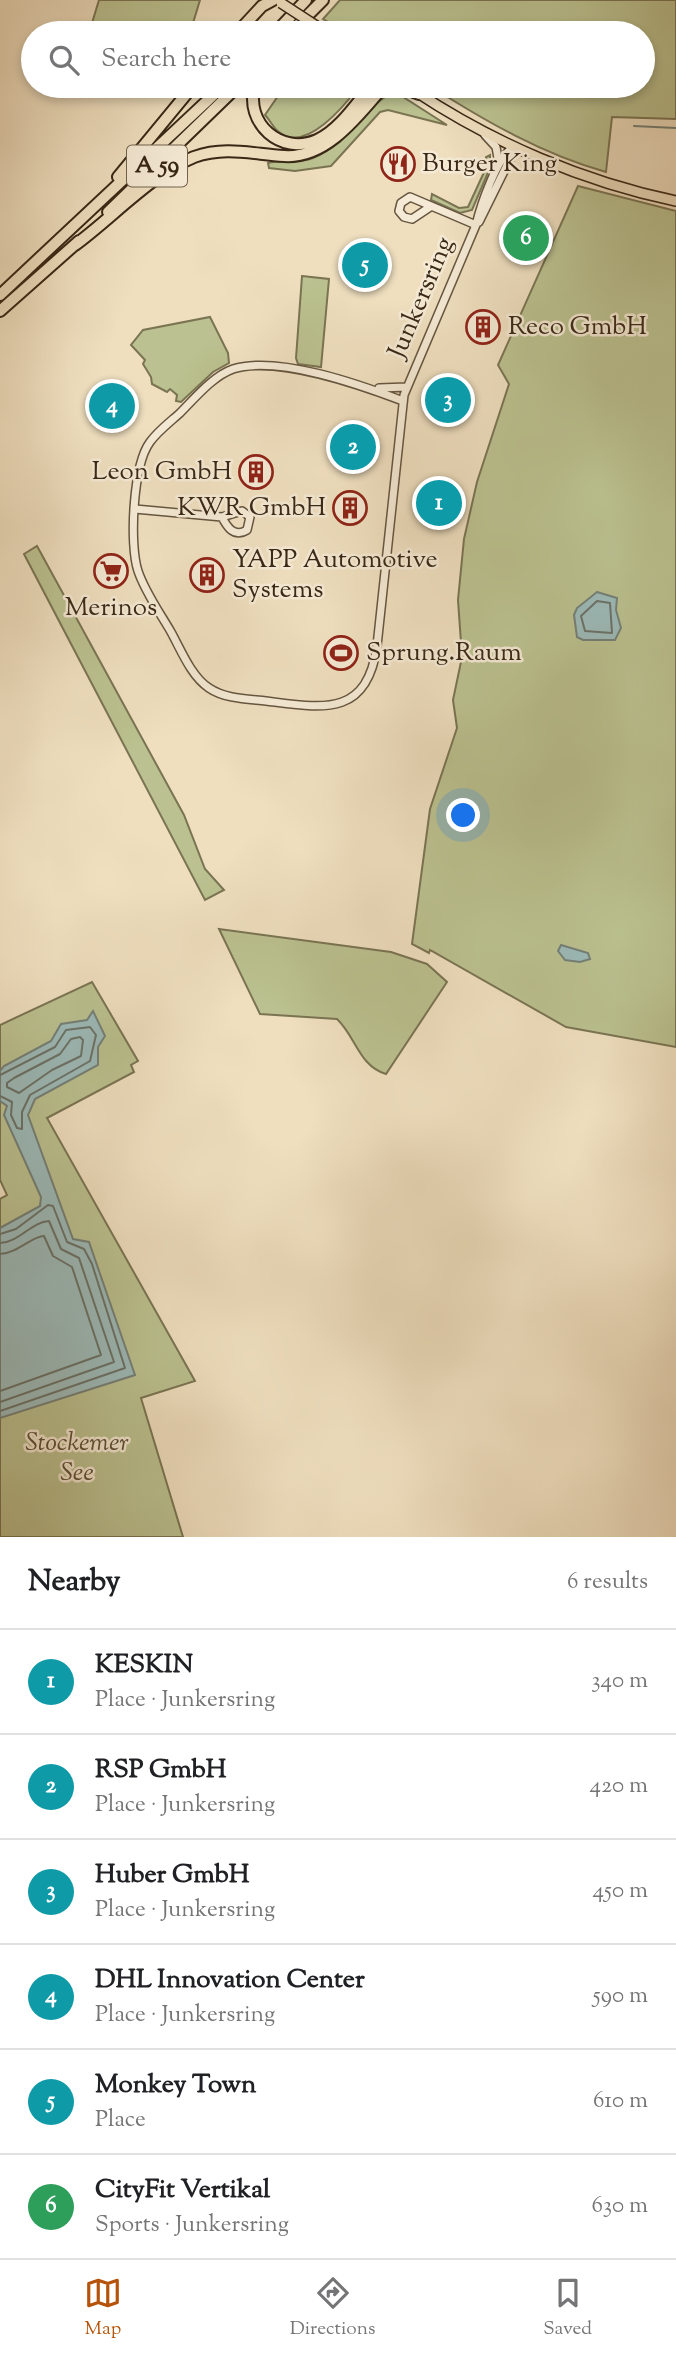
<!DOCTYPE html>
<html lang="en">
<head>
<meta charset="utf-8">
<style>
  :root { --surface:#fff; --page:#f2f2f2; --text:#202124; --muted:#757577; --line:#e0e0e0; --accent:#b45309 }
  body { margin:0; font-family:"Sorts Mill Goudy",serif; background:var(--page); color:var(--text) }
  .you { position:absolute; left:464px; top:816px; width:24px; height:24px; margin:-18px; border:5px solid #fff; border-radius:50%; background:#1a73e8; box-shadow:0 0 0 10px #1a73e833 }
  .badge { display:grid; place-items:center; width:46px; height:46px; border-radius:50%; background:var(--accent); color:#fff; font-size:23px; font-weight:700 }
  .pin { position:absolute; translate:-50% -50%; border:4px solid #fff; box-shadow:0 2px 7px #0006 }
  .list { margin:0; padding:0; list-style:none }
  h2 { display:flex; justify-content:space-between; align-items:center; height:91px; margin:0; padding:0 28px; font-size:30px }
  h2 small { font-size:23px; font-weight:400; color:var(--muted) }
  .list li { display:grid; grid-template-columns:46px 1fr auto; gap:21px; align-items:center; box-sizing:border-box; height:105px; padding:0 28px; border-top:2px solid var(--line) }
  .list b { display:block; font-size:26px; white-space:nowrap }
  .list p { margin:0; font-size:23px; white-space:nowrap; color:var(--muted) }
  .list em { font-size:23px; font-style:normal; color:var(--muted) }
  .icon { flex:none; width:38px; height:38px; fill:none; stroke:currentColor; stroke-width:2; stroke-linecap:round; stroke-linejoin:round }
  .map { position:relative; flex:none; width:676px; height:1537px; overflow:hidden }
  .search { position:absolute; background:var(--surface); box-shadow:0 4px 10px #0003; left:21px; right:21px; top:21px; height:77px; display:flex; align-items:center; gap:18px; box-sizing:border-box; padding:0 24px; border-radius:38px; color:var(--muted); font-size:26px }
  .sheet { height:721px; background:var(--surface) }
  nav { display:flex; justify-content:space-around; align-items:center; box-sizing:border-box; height:98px; border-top:2px solid var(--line); background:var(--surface); font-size:19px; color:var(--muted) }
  nav a { display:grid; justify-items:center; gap:4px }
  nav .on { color:var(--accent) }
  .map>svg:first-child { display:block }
</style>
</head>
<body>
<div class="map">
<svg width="676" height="1537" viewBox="0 0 676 1537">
  <rect width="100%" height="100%" fill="#efdfbf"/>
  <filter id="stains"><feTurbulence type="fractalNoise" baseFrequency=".00286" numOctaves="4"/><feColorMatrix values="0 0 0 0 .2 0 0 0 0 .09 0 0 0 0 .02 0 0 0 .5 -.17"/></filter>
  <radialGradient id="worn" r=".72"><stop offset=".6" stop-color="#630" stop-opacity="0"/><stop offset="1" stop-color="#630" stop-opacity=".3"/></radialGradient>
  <path fill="#bbc190" stroke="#7a7453" stroke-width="2" d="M 99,0 L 200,0 L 190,33 L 89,33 Z
    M 340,0 L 676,0 L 676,119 L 612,117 L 606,172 C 542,154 485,121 430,86 L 643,86 L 643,33 L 348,33 L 323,19 Z
    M 285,86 L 359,86 C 346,104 306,154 279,132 C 274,129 270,120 265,115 Z
    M 390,94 L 400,95 L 447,125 L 388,110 L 380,112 L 331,166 L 295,171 L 269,168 L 268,163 C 283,159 298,164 313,158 C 348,144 363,108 390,94 Z
    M 490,155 L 490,168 L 472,210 L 460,213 L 431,200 L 432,194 L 459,208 L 468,207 L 486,168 L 486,157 Z
    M 578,186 L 676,211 L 676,1047 L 566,1027 L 430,950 L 429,953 L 412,944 L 430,809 L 457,728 L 453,700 L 462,657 L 458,600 L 464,539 L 477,482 L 509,384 L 498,365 Z
    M 302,276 L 329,279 L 321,367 L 298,364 L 296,358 Z
    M 210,317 L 228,353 L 229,363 L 213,372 L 181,402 L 176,401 L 177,395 L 170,389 L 167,392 L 152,384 L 151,377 L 143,364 L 145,360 L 131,345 L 143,330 Z
    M 37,546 L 184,815 L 205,869 L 224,890 L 205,900 L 24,554 Z
    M 219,929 L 391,952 L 427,964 L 447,982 L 386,1074 C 359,1066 356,1037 337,1019 L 260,1014 Z
    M 92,982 L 138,1061 L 131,1065 L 134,1072 L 47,1118 L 195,1381 L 141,1398 L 183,1537 L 0,1537 L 0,1199 L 7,1195 L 0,1180 L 0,1025 Z"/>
  <path fill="#9cbbba" stroke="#748078" stroke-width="2" d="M 597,592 L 617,598 L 616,610 L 621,628 L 615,640 L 583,640 L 577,637 L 574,615 L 577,608 Z
    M 561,945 L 588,953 L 590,959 L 580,962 L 565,960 L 558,951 Z
    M 93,1011 L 105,1036 L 98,1047 L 98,1065 L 35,1099 L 28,1115 L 73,1239 L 89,1242 L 135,1375 L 0,1418 L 0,1228 L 40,1206 L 41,1197 L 4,1115 L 7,1106 L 0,1101 L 0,1071 L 4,1066 L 51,1041 L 61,1024 L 87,1020 Z"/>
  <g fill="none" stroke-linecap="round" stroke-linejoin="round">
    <path stroke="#6a7268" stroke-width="2" d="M 597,601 L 610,603 L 612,633 L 585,631 L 581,616 Z
      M 80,1037 L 83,1040 L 81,1056 L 52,1070 L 19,1093 L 7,1087 L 7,1083 L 14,1078 L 60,1054 L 71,1039 Z
      M 0,1075 L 55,1047 L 66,1030 L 90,1027 L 96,1035 L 90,1061 L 30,1095 L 22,1112 L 22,1129 L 17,1128 L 11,1115 L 12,1102 L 0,1096
      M 0,1234 L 16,1229 L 48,1205 L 53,1206 L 67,1242 L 84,1249 L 92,1264 L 125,1368 L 0,1411
      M 0,1243 C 20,1242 31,1222 49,1221 L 61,1249 L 79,1258 L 114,1362 L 0,1402
      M 0,1254 C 18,1253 32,1236 44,1236 L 53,1256 L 72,1267 L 101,1355 L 0,1391"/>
    <path stroke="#748078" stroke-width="2" d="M 634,126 L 676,128"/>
    <g stroke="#665640" stroke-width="10">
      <path id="minor" d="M 485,135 L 496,147 L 499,164
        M 430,207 L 412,219 L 404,217 L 399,211 L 401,203 L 410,197 L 476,225
        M 479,222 L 516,147
        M 379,388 L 407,387
        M 403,401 C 361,385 278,355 233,369 C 213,376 195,398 180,413 C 170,422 158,431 150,442 C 133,465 129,544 138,571 C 145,592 160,613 171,632 C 181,650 191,676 209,688 C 225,699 248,699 266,701 C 322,708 367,718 377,646 L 404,395 L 476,225 C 480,208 498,152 515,147
        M 135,509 L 222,517 L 242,511 L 250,517 L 247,530 C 234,538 227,527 222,517"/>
    </g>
    <g stroke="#392816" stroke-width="12">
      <path id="major" d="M 415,91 C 493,143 584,182 676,201"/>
    </g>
    <g stroke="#392816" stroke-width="14">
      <path id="highway" d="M 237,33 L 262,6 L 273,0
        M 275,33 L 306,0
        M 290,33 L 323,0
        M 255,86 C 244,123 281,156 317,140 C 339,130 356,104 371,86
        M 397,86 L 419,94
        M 118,177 L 193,86
        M 108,212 L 238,86
        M 75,245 C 112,218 152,174 194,157 C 225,146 252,154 284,156 C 327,159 359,115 384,86
        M 0,295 L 223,86
        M 0,311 L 79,241"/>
    </g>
    <use href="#minor" stroke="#f5ead5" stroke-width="7"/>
    <use href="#major" stroke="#efdfbf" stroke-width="9"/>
    <use href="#highway" stroke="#efdfbf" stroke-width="10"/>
    <g stroke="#392816" stroke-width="12" stroke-linecap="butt">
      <path id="major-bridge" d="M 281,3 L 321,29"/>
    </g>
    <use href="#major-bridge" stroke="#efdfbf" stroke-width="9"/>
  </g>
  <defs>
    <g id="restaurant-ring" transform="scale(1.75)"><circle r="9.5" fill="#f5ead5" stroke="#8f2418" stroke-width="1.5"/><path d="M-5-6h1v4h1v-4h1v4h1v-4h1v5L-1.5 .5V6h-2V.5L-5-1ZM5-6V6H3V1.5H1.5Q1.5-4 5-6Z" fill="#8f2418"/></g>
    <g id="building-ring" transform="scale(1.75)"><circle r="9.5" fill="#f5ead5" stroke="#8f2418" stroke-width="1.5"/><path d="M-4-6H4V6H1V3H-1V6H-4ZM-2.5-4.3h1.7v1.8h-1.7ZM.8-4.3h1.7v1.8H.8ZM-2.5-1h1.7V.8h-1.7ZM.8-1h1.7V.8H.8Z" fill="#8f2418"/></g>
    <g id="supermarket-ring" transform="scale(1.75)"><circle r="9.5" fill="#f5ead5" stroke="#8f2418" stroke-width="1.5"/><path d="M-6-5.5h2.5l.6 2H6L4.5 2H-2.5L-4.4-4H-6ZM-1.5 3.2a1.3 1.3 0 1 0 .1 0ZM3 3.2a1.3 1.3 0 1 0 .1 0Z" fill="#8f2418"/></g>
    <g id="stadium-ring" transform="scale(1.75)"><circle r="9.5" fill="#f5ead5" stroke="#8f2418" stroke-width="1.5"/><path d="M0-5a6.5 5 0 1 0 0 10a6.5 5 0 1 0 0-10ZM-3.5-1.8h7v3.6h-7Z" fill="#8f2418"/></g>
  </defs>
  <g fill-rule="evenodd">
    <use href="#restaurant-ring" x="398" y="164"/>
    <use href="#building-ring" x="483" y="327"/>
    <use href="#building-ring" x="256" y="472"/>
    <use href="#building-ring" x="350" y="508"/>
    <use href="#supermarket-ring" x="111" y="571"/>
    <use href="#building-ring" x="207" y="575"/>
    <use href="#stadium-ring" x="341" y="653"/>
  </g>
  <g text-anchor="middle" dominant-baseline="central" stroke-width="5" stroke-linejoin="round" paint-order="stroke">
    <rect fill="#f5ead5" stroke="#71624f" stroke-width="2" x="127" y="145.5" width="60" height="41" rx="5"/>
    <g font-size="24" font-weight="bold" fill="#392816">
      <text x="157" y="166">A 59</text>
    </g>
    <g font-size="26" fill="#392816" stroke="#f5ead5" text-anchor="start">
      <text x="422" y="164">Burger King</text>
      <text x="508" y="327">Reco GmbH</text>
      <text x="232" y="472" text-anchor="end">Leon GmbH</text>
      <text x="326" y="508" text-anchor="end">KWR GmbH</text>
      <text x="232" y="560">YAPP Automotive<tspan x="232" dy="30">Systems</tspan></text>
      <text x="111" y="608" text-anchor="middle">Merinos</text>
      <text x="366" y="653">Sprung.Raum</text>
    </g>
    <g font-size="26" fill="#392816" stroke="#f5ead5">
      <text transform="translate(422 298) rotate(-67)">Junkersring</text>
    </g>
    <g font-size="26" font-style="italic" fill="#5a4e34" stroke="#f5ead5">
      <text x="77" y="1443">Stockemer<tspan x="77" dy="30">See</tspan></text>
    </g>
  </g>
  <rect width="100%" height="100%" filter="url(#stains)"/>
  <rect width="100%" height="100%" fill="url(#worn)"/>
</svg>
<div class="you"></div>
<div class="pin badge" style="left:439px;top:503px;background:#0f9aa8">1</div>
<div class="pin badge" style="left:353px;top:447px;background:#0f9aa8">2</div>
<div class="pin badge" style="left:448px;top:400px;background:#0f9aa8">3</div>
<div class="pin badge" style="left:112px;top:406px;background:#0f9aa8">4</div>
<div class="pin badge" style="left:365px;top:265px;background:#0f9aa8">5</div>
<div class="pin badge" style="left:526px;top:238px;background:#2e9e5b">6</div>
<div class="search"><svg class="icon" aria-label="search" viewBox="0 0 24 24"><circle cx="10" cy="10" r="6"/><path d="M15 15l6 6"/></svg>Search here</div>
</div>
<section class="sheet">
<h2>Nearby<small>6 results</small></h2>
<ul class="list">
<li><span class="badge" style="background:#0f9aa8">1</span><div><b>KESKIN</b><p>Place · Junkersring</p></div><em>340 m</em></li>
<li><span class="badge" style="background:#0f9aa8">2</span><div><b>RSP GmbH</b><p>Place · Junkersring</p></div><em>420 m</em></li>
<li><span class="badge" style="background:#0f9aa8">3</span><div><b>Huber GmbH</b><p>Place · Junkersring</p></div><em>450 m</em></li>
<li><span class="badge" style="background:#0f9aa8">4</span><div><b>DHL Innovation Center</b><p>Place · Junkersring</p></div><em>590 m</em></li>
<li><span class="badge" style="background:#0f9aa8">5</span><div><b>Monkey Town</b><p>Place</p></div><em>610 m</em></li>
<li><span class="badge" style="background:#2e9e5b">6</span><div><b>CityFit Vertikal</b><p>Sports · Junkersring</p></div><em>630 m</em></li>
</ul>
</section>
<nav>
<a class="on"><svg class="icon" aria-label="map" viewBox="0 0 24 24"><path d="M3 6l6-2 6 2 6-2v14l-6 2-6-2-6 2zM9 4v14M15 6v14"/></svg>Map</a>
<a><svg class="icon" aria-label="directions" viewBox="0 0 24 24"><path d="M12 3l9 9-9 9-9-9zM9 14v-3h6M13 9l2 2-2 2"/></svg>Directions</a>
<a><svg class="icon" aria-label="saved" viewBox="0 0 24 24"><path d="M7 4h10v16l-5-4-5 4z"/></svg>Saved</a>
</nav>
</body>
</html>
